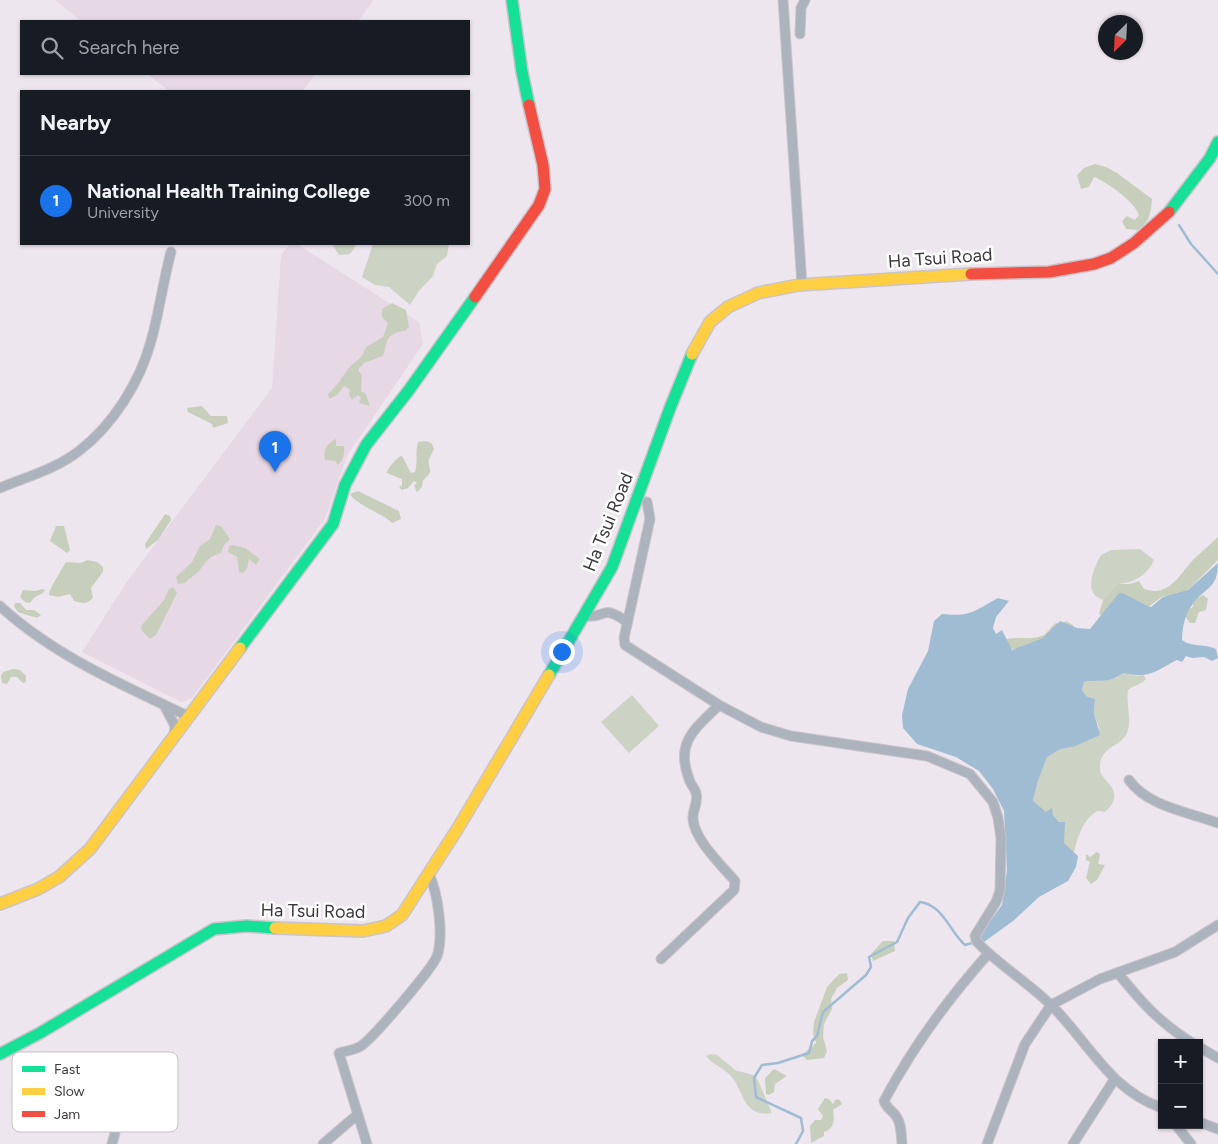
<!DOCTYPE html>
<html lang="en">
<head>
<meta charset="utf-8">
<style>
  :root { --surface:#171b24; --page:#20242c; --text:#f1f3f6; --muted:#9ea1a6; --line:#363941; --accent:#1a73e8 }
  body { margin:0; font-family:Figtree,sans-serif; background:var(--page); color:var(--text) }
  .controls { position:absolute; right:15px; bottom:15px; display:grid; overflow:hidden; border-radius:0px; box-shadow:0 1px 4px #0004 }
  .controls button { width:45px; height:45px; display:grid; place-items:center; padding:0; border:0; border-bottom:1px solid var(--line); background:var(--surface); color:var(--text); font:25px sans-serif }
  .compass { position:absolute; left:1098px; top:15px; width:45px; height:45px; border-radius:50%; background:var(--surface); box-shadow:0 1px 4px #0004; rotate:204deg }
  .you { position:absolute; left:561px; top:651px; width:18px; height:18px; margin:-12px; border:4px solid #fff; border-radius:50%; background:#1a73e8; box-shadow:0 0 0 8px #1a73e833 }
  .badge { display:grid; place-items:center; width:32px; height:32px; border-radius:50%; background:var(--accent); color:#fff; font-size:16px; font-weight:700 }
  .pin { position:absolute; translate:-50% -41px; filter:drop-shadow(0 1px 2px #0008) }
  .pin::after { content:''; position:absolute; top:26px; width:18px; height:15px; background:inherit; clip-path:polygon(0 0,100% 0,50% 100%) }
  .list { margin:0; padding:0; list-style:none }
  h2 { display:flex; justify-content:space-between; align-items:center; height:65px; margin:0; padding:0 20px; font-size:21px }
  h2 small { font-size:16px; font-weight:400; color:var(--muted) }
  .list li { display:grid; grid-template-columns:32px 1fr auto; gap:15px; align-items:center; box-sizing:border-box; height:90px; padding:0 20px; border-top:1px solid var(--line) }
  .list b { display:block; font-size:19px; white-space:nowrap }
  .list p { margin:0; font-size:16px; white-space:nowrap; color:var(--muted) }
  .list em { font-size:16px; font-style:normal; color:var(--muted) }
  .icon { flex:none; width:28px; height:28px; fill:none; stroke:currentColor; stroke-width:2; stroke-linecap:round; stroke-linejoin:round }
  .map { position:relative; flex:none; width:1218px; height:1144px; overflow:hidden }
  .search { position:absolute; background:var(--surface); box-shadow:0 1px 4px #0004; left:20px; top:20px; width:450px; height:55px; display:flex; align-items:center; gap:12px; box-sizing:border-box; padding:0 18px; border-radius:0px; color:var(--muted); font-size:19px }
  .panel { position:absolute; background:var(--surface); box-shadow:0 1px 4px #0004; left:20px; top:90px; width:450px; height:155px; border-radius:0px }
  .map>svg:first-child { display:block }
</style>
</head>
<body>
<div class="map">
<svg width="1218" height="1144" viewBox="0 0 1218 1144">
  <rect width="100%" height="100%" fill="#eee6ee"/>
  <path fill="#e7d8e6" d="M 55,0 L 374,0 L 358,21 L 81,21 Z
    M 147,74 L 316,74 L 302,91 L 169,91 Z
    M 290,244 L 297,244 L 419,322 L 423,344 L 347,456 L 325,519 L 192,698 L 181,702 L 82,652 L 126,583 L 272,388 L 281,255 Z"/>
  <path fill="#ccd2c4" d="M 332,244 L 357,244 L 350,254 L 339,255 Z
    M 373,244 L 449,244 L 447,256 L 437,264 L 433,276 L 419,291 L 410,305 L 389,287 L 375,285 L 362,277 Z
    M 1140,549 L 1154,560 C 1148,575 1132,584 1117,584 L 1103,600 C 1082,593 1094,568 1101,555 L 1111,550 Z
    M 1123,673 L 1137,676 L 1143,674 L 1146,679 C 1141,685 1134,685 1128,690 C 1126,704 1132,721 1127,733 C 1120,748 1099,746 1100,769 C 1100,782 1129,790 1105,812 L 1098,811 C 1084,817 1077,838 1074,853 L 1064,843 L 1064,822 L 1059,822 L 1053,815 L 1051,809 L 1046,813 L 1033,802 L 1038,781 L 1047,757 L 1061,749 L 1073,747 L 1099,728 L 1094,713 L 1095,699 L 1086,696 L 1082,690 L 1084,682 L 1117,678 Z
    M 632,695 L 659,726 L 629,753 L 601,722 Z
    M 711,1054 L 717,1055 L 735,1070 L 756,1076 L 772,1113 C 742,1118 744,1089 730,1075 C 722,1067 712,1064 706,1056 Z"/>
  <path fill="#c7cfbc" d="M 1095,164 L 1106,167 L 1117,173 L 1152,199 C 1151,213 1150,221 1138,230 L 1126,229 L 1122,221 L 1127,216 L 1135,220 L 1139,215 C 1135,202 1107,182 1094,177 L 1089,187 L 1081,189 L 1077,175 L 1084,168 Z
    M 392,303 L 406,310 L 409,327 L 405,331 C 385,334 388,340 383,356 L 364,363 L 358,370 L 362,375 L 361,391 L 366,394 L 370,406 L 359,403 L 361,398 L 358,395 L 352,400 L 349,395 L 350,390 L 344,386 L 337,395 L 329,399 L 328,394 C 336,387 340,380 346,372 C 353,360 360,364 366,347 L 383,337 L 388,323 L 382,317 L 382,309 Z
    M 202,406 L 211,416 L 227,416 L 228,423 L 213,428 L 212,424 L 188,412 L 187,408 Z
    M 336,439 L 336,446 L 344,446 C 345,453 343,461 338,465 L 335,461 L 325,460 C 323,449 327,444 336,439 Z
    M 427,441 L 432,444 L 434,449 L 429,459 C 427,470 436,470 423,480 L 422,487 L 417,492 L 414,486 L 417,483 L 414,481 L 408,488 L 402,490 L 399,487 L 402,485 L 402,479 L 387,473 C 388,467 397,457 402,456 L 411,473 L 415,472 C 418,462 415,452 418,442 Z
    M 358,491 L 399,511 L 401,519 L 392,523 C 382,513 356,505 350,494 Z
    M 165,514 L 170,516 L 171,520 L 158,540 L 146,549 L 145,544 Z
    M 216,525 L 221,526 L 230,539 L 224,545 L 221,553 C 205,558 207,563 197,573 C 193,577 189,578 185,583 L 178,584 L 176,577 L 192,562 L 200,546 L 210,539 Z
    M 56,526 L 64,526 L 70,550 L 67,553 L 50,541 Z
    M 1218,537 L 1218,560 L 1188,590 L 1173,596 L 1163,596 L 1148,607 L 1104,618 L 1099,614 L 1103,600 L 1117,584 L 1130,584 L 1139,581 L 1144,589 C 1170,598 1180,573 1194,559 C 1202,551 1210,545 1218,537 Z
    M 233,545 L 245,548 L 260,559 L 256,565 L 249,559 L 247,569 L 243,573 L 239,572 L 237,557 L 228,552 L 229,546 Z
    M 88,560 L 97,562 L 103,567 L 103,572 L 91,588 L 93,598 C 87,605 82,603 74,601 L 70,594 L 58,597 L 49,595 C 49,589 62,569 66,562 L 80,563 Z
    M 173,587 L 177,593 L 156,635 L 150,639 L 142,631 L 141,626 L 164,600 L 169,589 Z
    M 42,589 L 45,590 L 43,593 L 35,597 L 30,603 L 25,602 L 20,597 L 23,590 L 36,591 Z
    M 1203,595 L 1208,599 L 1206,610 L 1199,612 L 1195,623 L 1190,623 L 1184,615 L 1187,610 L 1193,607 L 1193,600 Z
    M 15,603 L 20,603 L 26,610 L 34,610 L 41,615 L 37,618 L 18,612 L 14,606 Z
    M 1066,621 L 1073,625 L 1074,630 L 1021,650 L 1007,648 L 1006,643 L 1007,639 C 1019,636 1032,641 1044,635 C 1048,632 1051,626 1056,623 L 1061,624 Z
    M 13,669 L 20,670 L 26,676 L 26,682 L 23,683 L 17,677 L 11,677 L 7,684 L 2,683 L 1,676 L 3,672 Z
    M 1097,852 L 1100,854 L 1098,864 L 1105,865 L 1097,880 L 1091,884 L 1086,878 L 1090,862 L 1086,860 L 1086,854 L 1090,857 Z
    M 883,941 L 894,941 L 895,951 L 873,961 L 871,954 Z
    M 847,973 L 848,980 L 837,988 L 831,999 L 832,1009 L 824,1024 L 823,1037 L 827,1051 L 824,1058 L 807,1060 L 802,1055 L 816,1043 L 813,1033 L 814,1022 L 827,987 L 839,974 Z
    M 774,1069 L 787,1076 L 775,1084 L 774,1092 L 769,1095 L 766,1094 L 765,1078 Z
    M 825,1098 L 829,1099 L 833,1104 L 836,1099 L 840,1100 L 842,1104 L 833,1110 C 835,1120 834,1129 824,1132 L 824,1136 L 811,1143 L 810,1126 L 815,1120 L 821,1120 L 823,1116 L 818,1109 Z"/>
  <path fill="#a0bcd2" d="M 1218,563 C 1218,590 1204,587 1192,605 C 1185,614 1182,629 1182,640 C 1193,648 1204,643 1216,649 L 1218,658 L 1212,661 L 1204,657 L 1192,658 L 1186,656 L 1182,662 L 1177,660 C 1155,671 1150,679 1123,673 C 1109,684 1098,679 1084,682 L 1082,690 L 1086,696 L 1095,699 L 1094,713 L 1100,735 L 1073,747 L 1061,749 L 1047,757 L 1038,781 L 1033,801 L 1046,812 L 1052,808 L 1053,815 L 1059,822 L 1065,822 L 1064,843 L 1078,856 L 1076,867 L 1068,881 L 1039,897 L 1013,921 L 984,942 L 979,936 L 1002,905 L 1007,870 L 1004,811 L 993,789 L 979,771 L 956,757 L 917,744 L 903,728 L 902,715 L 908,689 L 928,651 L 934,621 L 942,614 C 971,617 974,611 998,598 L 1009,601 L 996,617 L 993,628 L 996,634 L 1002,630 L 1012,650 L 1043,638 L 1060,621 L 1077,628 L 1090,629 L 1119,593 C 1125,592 1141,604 1151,607 L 1163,597 L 1188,590 Z"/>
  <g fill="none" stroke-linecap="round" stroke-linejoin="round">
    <path stroke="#a0bcd2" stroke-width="2.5" d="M 1179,225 L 1191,244 L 1218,274
      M 796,1144 L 803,1131 L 801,1118 L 756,1097 L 754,1078 L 762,1065 L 778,1063 L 809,1053 L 812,1041 L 817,1036 L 823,1012 L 866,975 L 871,967 L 869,957 L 897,942 L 908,918 L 920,902 C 943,905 950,932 965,945 L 972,943"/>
    <g stroke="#cac4ca" stroke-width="11">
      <path id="street" d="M 783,0 L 802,285
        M 800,34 L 801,8 L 805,0
        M 0,488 C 26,477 56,469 79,451 C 113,425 140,382 151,341 C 159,313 163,282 171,252
        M 647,502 L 650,519 L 624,638 L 625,645 L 719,705 L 761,727 L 791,736 L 927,756 L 970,774 L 993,802 L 998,818 L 1001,838 L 1000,891 L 996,902 L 975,936 L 977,942 C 1000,966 1029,983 1052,1006 C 1089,1043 1110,1090 1162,1108
        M 0,606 C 53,655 124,686 188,716
        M 584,616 C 607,619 601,603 627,622
        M 164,705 L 175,726 L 174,737
        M 1129,780 C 1148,807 1189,812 1218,823
        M 661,959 L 734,890 L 735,881 C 722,866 694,839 693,819 C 692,810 699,802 696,793 C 695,788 690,784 689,779 C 675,742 695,729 719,705
        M 1118,973 C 1142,1003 1159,1022 1192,1043
        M 1199,1047 L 1218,1058
        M 1199,1122 L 1218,1129
        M 1176,1125 L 1191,1144
        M 112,1144 L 115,1133 L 113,1128 L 102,1120 L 103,1115 L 135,1074
        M 323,1144 L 357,1115
        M 367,1144 L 339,1053 C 346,1051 355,1050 361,1046 C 373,1038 433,968 437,956 C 444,936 438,893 429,874
        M 902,1144 C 901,1135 902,1124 896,1116 C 892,1110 887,1109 884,1101 C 912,1048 948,999 988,954
        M 987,1144 L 1025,1044 L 1051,1005 L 1100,979 L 1175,952 L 1218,925
        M 1073,1144 L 1114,1080"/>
    </g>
    <g stroke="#cac4ca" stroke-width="14">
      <path id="fast" d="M 512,0 L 522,72 L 529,105
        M 1169,212 L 1210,158 L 1218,142
        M 240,648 L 333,524 L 345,485 L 366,445 L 409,390 L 475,297
        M 549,675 L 612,567 L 670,408 L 692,354
        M 0,1054 L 40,1033 L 214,929 L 247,926 L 275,928"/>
    </g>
    <g stroke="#cac4ca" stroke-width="14">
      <path id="slow" d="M 692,354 L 710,322 L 728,307 L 758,293 L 799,285 L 971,274
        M 0,904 L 38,889 L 59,877 L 90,849 L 240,648
        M 275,928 L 363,931 L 386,926 L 402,915 L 458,828 L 549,675"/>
    </g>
    <g stroke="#cac4ca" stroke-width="14">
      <path id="jam" d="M 971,274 L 1049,272 L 1094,264 L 1111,258 L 1134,243 L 1169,212
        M 475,297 L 539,205 L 545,189 L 543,165 L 529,105"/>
    </g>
    <use href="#street" stroke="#acb3bd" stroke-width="9"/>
    <use href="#fast" stroke="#16e098" stroke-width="11"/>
    <use href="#slow" stroke="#ffcf43" stroke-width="11"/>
    <use href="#jam" stroke="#f24e42" stroke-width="11"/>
  </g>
  <g text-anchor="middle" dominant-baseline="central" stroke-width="5" stroke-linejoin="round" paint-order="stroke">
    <g font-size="18" fill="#3d383d" stroke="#fff">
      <text transform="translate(940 258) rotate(-4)">Ha Tsui Road</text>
      <text transform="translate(608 522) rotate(-68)">Ha Tsui Road</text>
      <text transform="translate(313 911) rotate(1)">Ha Tsui Road</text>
    </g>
  </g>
  <rect x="12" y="1052" width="166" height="80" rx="8" fill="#fff" stroke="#c5c3c5" stroke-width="1"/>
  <rect x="22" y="1066" width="23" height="6" fill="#16e098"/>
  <rect x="22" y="1088" width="23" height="7" fill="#ffcf43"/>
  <rect x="22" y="1111" width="23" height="6" fill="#f24e42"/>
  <g font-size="14" fill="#3d383d">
    <text x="54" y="1074">Fast</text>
    <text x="54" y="1096">Slow</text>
    <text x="54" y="1119">Jam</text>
  </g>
</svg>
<div class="controls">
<button>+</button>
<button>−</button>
</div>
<svg class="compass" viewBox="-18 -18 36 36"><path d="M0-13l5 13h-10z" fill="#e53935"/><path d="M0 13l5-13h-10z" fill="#9ea1a6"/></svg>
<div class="you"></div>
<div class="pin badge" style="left:275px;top:472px">1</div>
<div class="search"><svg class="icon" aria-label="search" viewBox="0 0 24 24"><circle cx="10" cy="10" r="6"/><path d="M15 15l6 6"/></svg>Search here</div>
<section class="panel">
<h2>Nearby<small></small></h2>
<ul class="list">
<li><span class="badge">1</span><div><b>National Health Training College</b><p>University</p></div><em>300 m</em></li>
</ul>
</section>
</div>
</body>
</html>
